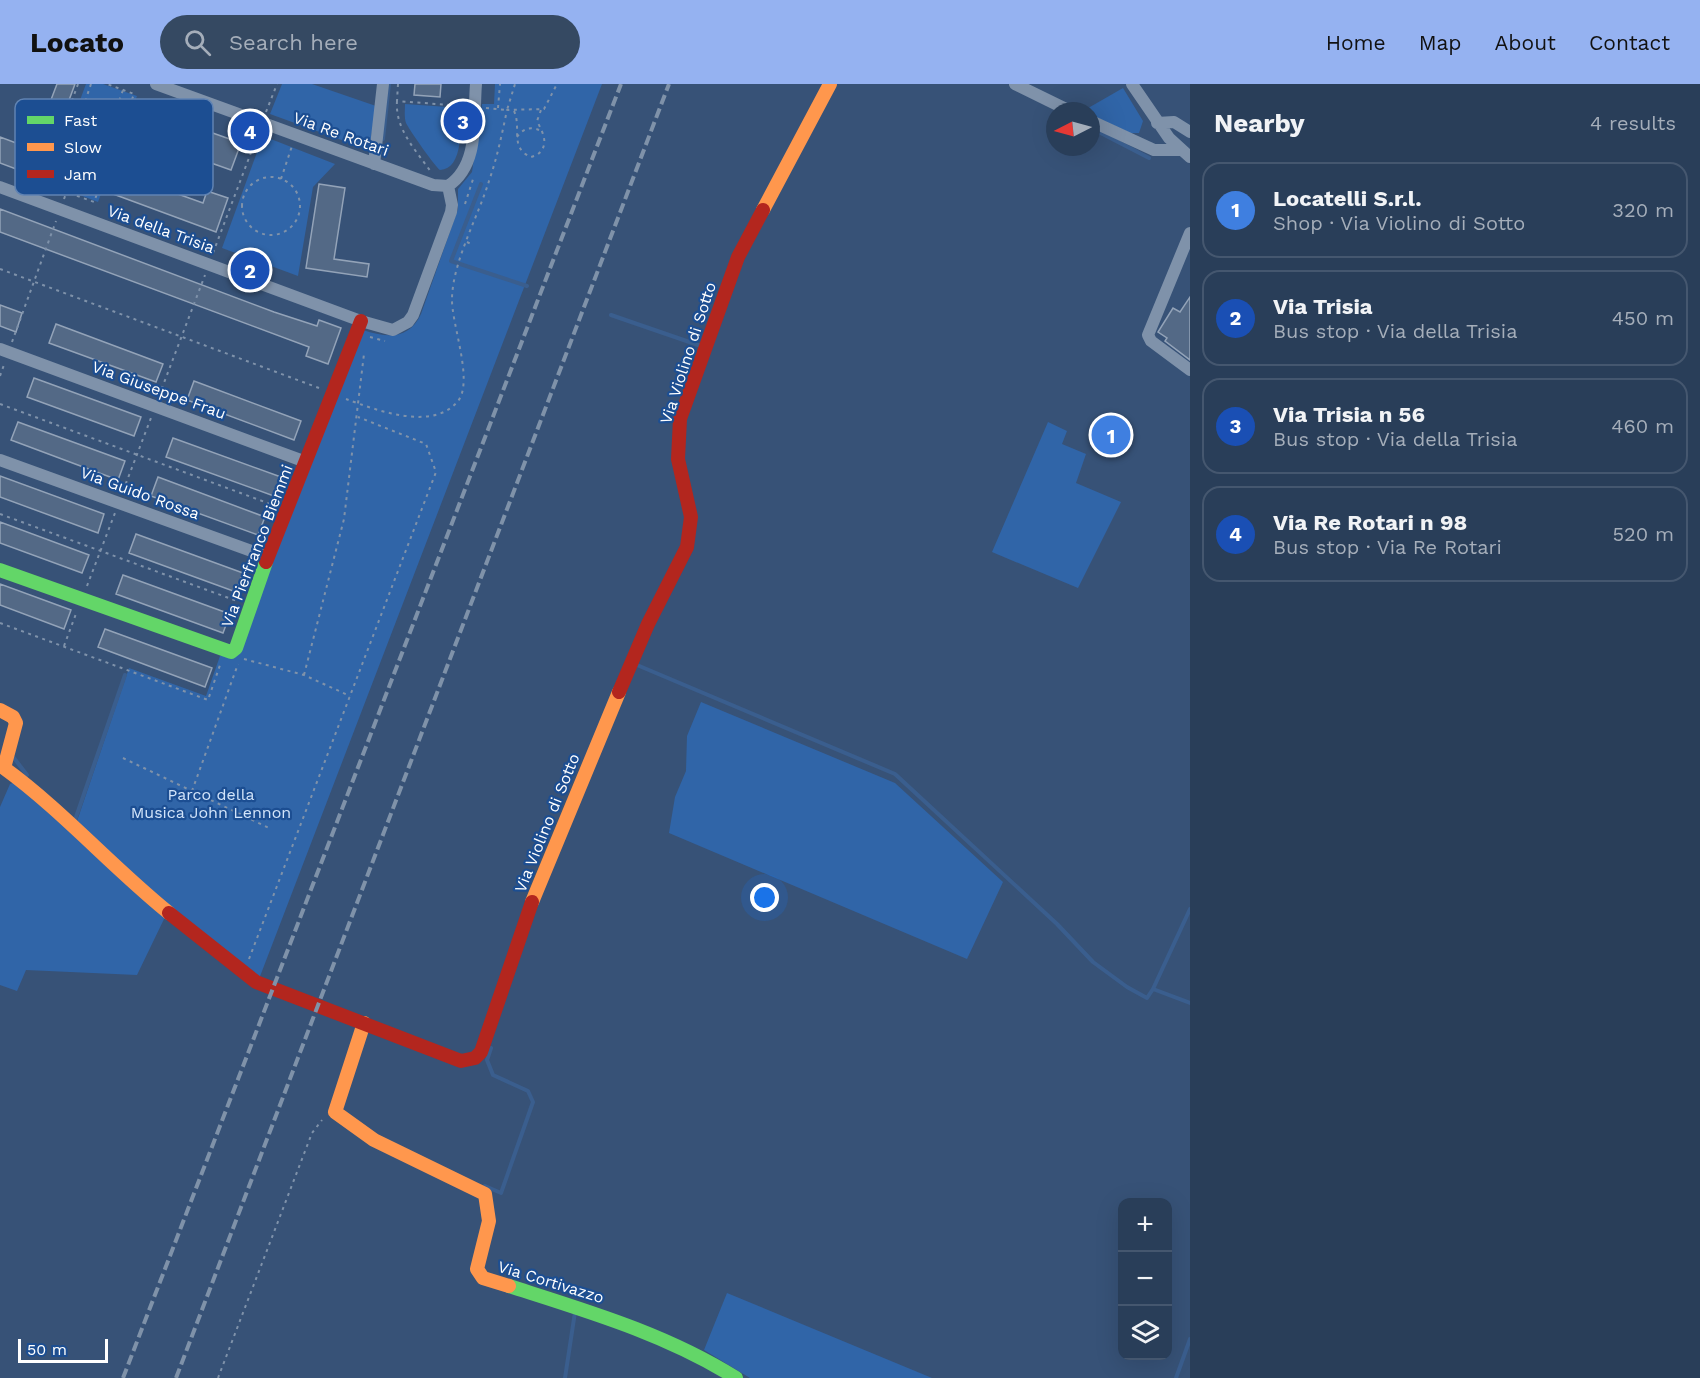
<!DOCTYPE html>
<html lang="en">
<head>
<meta charset="utf-8">
<style>
  :root { --surface:#293e59; --page:#354962; --text:#f1f3f6; --muted:#a5aeba; --line:#45576f; --accent:#95b2f1 }
  body { margin:0; font-family:"Work Sans",sans-serif; background:var(--page); color:var(--text) }
  .controls { position:absolute; right:18px; bottom:18px; display:grid; overflow:hidden; border-radius:12px; box-shadow:0 6px 24px #0002 }
  .controls button { width:54px; height:54px; display:grid; place-items:center; padding:0; border:0; border-bottom:2px solid var(--line); background:var(--surface); color:var(--text); font:30px sans-serif }
  .compass { position:absolute; left:1046px; top:18px; width:54px; height:54px; border-radius:50%; background:var(--surface); box-shadow:0 6px 24px #0002; rotate:264deg }
  .scale { position:absolute; left:18px; bottom:15px; width:90px; box-sizing:border-box; padding-left:6px; border:3px solid #fff; border-top:0; font-size:16px; line-height:21px; white-space:nowrap; color:#fff; -webkit-text-stroke:4px #1c4e92; paint-order:stroke }
  .you { position:absolute; left:765px; top:814px; width:21px; height:21px; margin:-15px; border:4px solid #fff; border-radius:50%; background:#1a73e8; box-shadow:0 0 0 9px #1a73e833 }
  .badge { display:grid; place-items:center; width:39px; height:39px; border-radius:50%; background:var(--accent); color:#fff; font-size:20px; font-weight:700 }
  .pin { position:absolute; translate:-50% -50%; border:3px solid #fff; box-shadow:0 2px 6px #0006 }
  .list { margin:0; padding:0; list-style:none }
  h2 { display:flex; justify-content:space-between; align-items:center; height:78px; margin:0; padding:0 24px; font-size:26px }
  h2 small { font-size:20px; font-weight:400; color:var(--muted) }
  .list li { display:grid; grid-template-columns:39px 1fr auto; gap:18px; align-items:center; box-sizing:border-box; height:96px; margin:0 12px 12px; padding:0 12px; border:2px solid var(--line); border-radius:18px }
  .list b { display:block; font-size:22px; white-space:nowrap }
  .list p { margin:0; font-size:20px; white-space:nowrap; color:var(--muted) }
  .list em { font-size:20px; font-style:normal; color:var(--muted) }
  .icon { flex:none; width:33px; height:33px; fill:none; stroke:currentColor; stroke-width:2; stroke-linecap:round; stroke-linejoin:round }
  .map { position:relative; flex:none; width:1190px; height:1294px; overflow:hidden }
  header { display:flex; align-items:center; gap:36px; box-sizing:border-box; height:84px; padding:0 30px; background:var(--accent); color:#111 }
  header strong { font-size:28px }
  nav { display:flex; gap:33px; margin-inline-start:auto; font-size:21px }
  .search { width:420px; height:54px; background:var(--page); display:flex; align-items:center; gap:15px; box-sizing:border-box; padding:0 21px; border-radius:33px; color:var(--muted); font-size:22px }
  main { display:flex }
  aside { flex:1; background:var(--surface) }
  .map>svg:first-child { display:block }
</style>
</head>
<body>
<header>
<strong>Locato</strong>
<div class="search"><svg class="icon" aria-label="search" viewBox="0 0 24 24"><circle cx="10" cy="10" r="6"/><path d="M15 15l6 6"/></svg>Search here</div>
<nav><a>Home</a><a>Map</a><a>About</a><a>Contact</a></nav>
</header>
<main>
<div class="map">
<svg width="1190" height="1294" viewBox="0 0 1190 1294">
  <rect width="100%" height="100%" fill="#375277"/>
  <path fill="#3065a8" d="M 86,0 L 103,0 L 137,12 L 98,118 L 49,99 Z
    M 282,0 L 312,0 L 376,22 L 369,66 L 270,30 Z
    M 495,0 L 602,0 L 259,895 L 131,795 L 76,740 L 129,584 L 206,612 L 220,572 L 233,572 L 363,246 C 387,254 409,256 421,230 L 458,125 L 458,105 L 472,88 L 482,20 L 494,20 Z
    M 1123,4 L 1143,37 L 1139,49 L 1130,49 L 1091,31 L 1091,27 L 1083,27 Z
    M 405,20 L 462,24 C 460,42 464,85 440,86 C 436,84 408,44 406,39 C 404,33 405,26 405,20 Z
    M 263,52 L 335,80 L 313,103 L 298,192 L 222,164 Z
    M 1048,338 L 1067,347 L 1062,360 L 1086,370 L 1076,399 L 1121,418 L 1078,504 L 992,468 Z
    M 701,618 L 895,699 L 1003,798 L 967,875 L 669,749 L 675,713 L 686,687 L 687,652 Z
    M 15,698 L 165,833 L 137,891 L 26,886 L 17,907 L 0,901 L 0,723 L 10,700 Z
    M 727,1209 L 932,1294 L 750,1294 L 704,1266 Z"/>
  <g fill="none" stroke-linecap="round" stroke-linejoin="round">
    <path stroke="#3a5e8e" stroke-width="4" d="M 1091,44 L 1149,74
      M 383,55 L 389,0
      M 481,100 L 451,177 L 527,202
      M 611,231 L 701,262
      M 637,581 L 895,690 L 1057,840 L 1093,878 L 1127,903 L 1147,914 L 1153,905
      M 14,674 L 27,691
      M 75,736 L 125,591
      M 1190,825 L 1153,905 L 1190,919
      M 485,1102 L 501,1109 L 533,1018 L 528,1007 L 493,991 L 487,976 L 491,964
      M 565,1294 L 575,1228
      M 1176,1294 L 1190,1255"/>
  </g>
  <path fill="#536986" stroke="#93a3b8" stroke-width="1.5" d="M 57,0 L 75,0 L 65,27 L 49,21 Z
    M 415,0 L 441,0 L 440,13 L 414,11 Z
    M 207,47 L 241,59 L 231,86 L 197,74 Z
    M 0,53 L 32,65 L 36,55 L 52,60 L 40,94 L 0,79 Z
    M 118,73 L 138,81 L 133,94 L 203,119 L 207,107 L 228,114 L 216,148 L 105,107 Z
    M 319,100 L 345,104 L 334,175 L 369,180 L 367,193 L 306,184 Z
    M 0,125 L 274,228 L 317,242 L 319,236 L 341,244 L 328,280 L 306,272 L 309,263 L 0,148 Z
    M 1190,213 L 1190,276 L 1165,257 L 1167,254 L 1158,248 L 1173,224 L 1180,228 Z
    M 0,221 L 22,229 L 16,248 L 0,242 Z
    M 56,240 L 163,280 L 156,298 L 49,259 Z
    M 34,294 L 141,333 L 134,352 L 27,313 Z
    M 194,297 L 301,337 L 294,356 L 187,316 Z
    M 18,338 L 125,377 L 118,396 L 11,356 Z
    M 173,354 L 281,393 L 274,412 L 166,373 Z
    M 0,392 L 104,430 L 98,449 L 0,413 Z
    M 158,393 L 265,433 L 258,451 L 151,412 Z
    M 0,438 L 89,471 L 82,489 L 0,459 Z
    M 136,450 L 243,489 L 236,508 L 129,469 Z
    M 123,491 L 230,530 L 223,549 L 116,510 Z
    M 0,500 L 71,526 L 64,545 L 0,521 Z
    M 105,545 L 212,584 L 205,603 L 98,563 Z"/>
  <g fill="none" stroke-linecap="round" stroke-linejoin="round">
    <path stroke="#7f92aa" stroke-width="2" stroke-dasharray="3 4.5" stroke-linecap="butt" d="M 78,0 L 42,99 L 94,118 L 134,10 L 107,0
      M 91,0 L 74,50 C 76,57 79,63 87,64 C 107,69 117,21 123,6
      M 398,0 L 397,17 L 463,22
      M 397,17 C 395,45 415,65 431,88
      M 486,24 L 507,26 L 515,0
      M 498,24 L 500,0
      M 514,27 C 522,44 509,64 531,73 L 537,71 C 550,61 543,49 537,37 L 541,26
      M 266,28 L 277,0
      M 517,53 C 524,43 533,42 543,48
      M242 122a29 29 0 1 1 58 0a29 29 0 1 1-58 0Z
      M 281,95 L 292,62
      M 64,115 L 83,63
      M 465,120 L 474,92
      M 467,158 L 473,161
      M 213,169 L 258,50
      M 0,185 L 319,304
      M 370,253 L 385,257
      M 12,258 L 56,137
      M 0,292 L 5,278
      M 159,312 L 205,191
      M 346,315 C 376,326 433,348 458,317 C 474,297 451,239 452,214 C 453,177 478,133 489,97 C 497,74 502,50 507,26 L 544,25 L 557,0
      M 0,320 L 273,421
      M 123,407 L 151,334
      M 0,430 L 237,517
      M 87,502 L 115,429
      M 0,539 L 208,616 L 220,581
      M 64,562 L 77,527
      M 244,575 L 304,591 L 350,612
      M 304,591 L 344,435 L 364,270
      M 123,674 L 269,744
      M 192,707 L 238,580
      M 249,875 L 436,388 L 426,360 L 358,333
      M 218,1294 L 312,1049 L 322,1036"/>
    <path stroke="#7f92aa" stroke-width="12" d="M 156,0 L 433,101 L 448,102
      M 1015,0 L 1070,27
      M 1132,0 L 1169,54 L 1190,73
      M 1091,37 L 1154,66 L 1181,66
      M 1157,39 L 1174,38 L 1190,48
      M 374,80 L 383,0
      M 448,102 C 480,81 473,35 476,0
      M 0,103 L 361,237 L 393,246 L 408,238 L 413,231 L 451,128 L 452,121 L 448,102
      M 1190,149 L 1148,251 L 1151,257 L 1190,286
      M 0,265 L 306,378
      M 0,376 L 268,473"/>
    <path stroke="#63d668" stroke-width="14" d="M 0,486 L 231,568 L 236,564 L 266,478
      M 509,1202 C 587,1227 666,1250 736,1294"/>
    <path stroke="#ff974d" stroke-width="14" d="M 763,126 L 830,0
      M 0,626 L 13,633 L 16,639 L 4,684 C 63,727 112,783 169,829
      M 532,818 L 619,608
      M 364,939 L 335,1028 L 374,1056 L 485,1110 L 489,1137 L 477,1185 L 483,1194 L 509,1202"/>
    <path stroke="#b3261e" stroke-width="14" d="M 266,478 L 361,237
      M 619,608 L 648,540 L 687,463 L 691,433 L 678,375 L 680,335 L 738,173 L 763,126
      M 169,829 L 256,898 L 461,977 L 475,974 L 481,968 L 532,818"/>
    <path stroke="#7f92a9" stroke-width="4" stroke-dasharray="10 4.5" stroke-linecap="butt" d="M 123,1294 L 621,0
      M 176,1294 L 669,0"/>
  </g>
  <g text-anchor="middle" dominant-baseline="central" stroke-width="4.5" stroke-linejoin="round" paint-order="stroke">
    <g font-size="16" fill="#fff" stroke="#1c4e92">
      <text transform="translate(341 50) rotate(20)">Via Re Rotari</text>
      <text transform="translate(161 145) rotate(20)">Via della Trisia</text>
      <text transform="translate(688 269) rotate(-72)">Via Violino di Sotto</text>
      <text transform="translate(159 306) rotate(20)">Via Giuseppe Frau</text>
      <text transform="translate(140 409) rotate(20)">Via Guido Rossa</text>
      <text transform="translate(257 462) rotate(-69)">Via Pierfranco Biemmi</text>
      <text transform="translate(547 739) rotate(-68)">Via Violino di Sotto</text>
      <text transform="translate(551 1198) rotate(17)">Via Cortivazzo</text>
    </g>
    <g font-size="16" fill="#d2e4fa" stroke="#1c4e92">
      <text x="211" y="710">Parco della<tspan x="211" dy="18">Musica John Lennon</tspan></text>
    </g>
  </g>
  <rect x="15" y="15" width="198" height="96" rx="9" fill="#1c4e92" stroke="#6083b3" stroke-width="1.5"/>
  <rect x="27" y="32" width="27" height="8" fill="#63d668"/>
  <rect x="27" y="59" width="27" height="8" fill="#ff974d"/>
  <rect x="27" y="86" width="27" height="8" fill="#b3261e"/>
  <g font-size="16" fill="#fff">
    <text x="64" y="42">Fast</text>
    <text x="64" y="69">Slow</text>
    <text x="64" y="96">Jam</text>
  </g>
</svg>
<div class="controls">
<button>+</button>
<button>−</button>
<button><svg class="icon" aria-label="layers" viewBox="0 0 24 24"><path d="M12 4l9 5-9 5-9-5zM3 14l9 5 9-5"/></svg></button>
</div>
<svg class="compass" viewBox="-18 -18 36 36"><path d="M0-13l5 13h-10z" fill="#e53935"/><path d="M0 13l5-13h-10z" fill="#a5aeba"/></svg>
<div class="scale">50 m</div>
<div class="you"></div>
<div class="pin badge" style="left:1111px;top:351px;background:#3f7fe0">1</div>
<div class="pin badge" style="left:250px;top:186px;background:#1a4fb4">2</div>
<div class="pin badge" style="left:463px;top:37px;background:#1a4fb4">3</div>
<div class="pin badge" style="left:250px;top:47px;background:#1a4fb4">4</div>
</div>
<aside>
<h2>Nearby<small>4 results</small></h2>
<ul class="list">
<li><span class="badge" style="background:#3f7fe0">1</span><div><b>Locatelli S.r.l.</b><p>Shop · Via Violino di Sotto</p></div><em>320 m</em></li>
<li><span class="badge" style="background:#1a4fb4">2</span><div><b>Via Trisia</b><p>Bus stop · Via della Trisia</p></div><em>450 m</em></li>
<li><span class="badge" style="background:#1a4fb4">3</span><div><b>Via Trisia n 56</b><p>Bus stop · Via della Trisia</p></div><em>460 m</em></li>
<li><span class="badge" style="background:#1a4fb4">4</span><div><b>Via Re Rotari n 98</b><p>Bus stop · Via Re Rotari</p></div><em>520 m</em></li>
</ul>
</aside>
</main>
</body>
</html>
